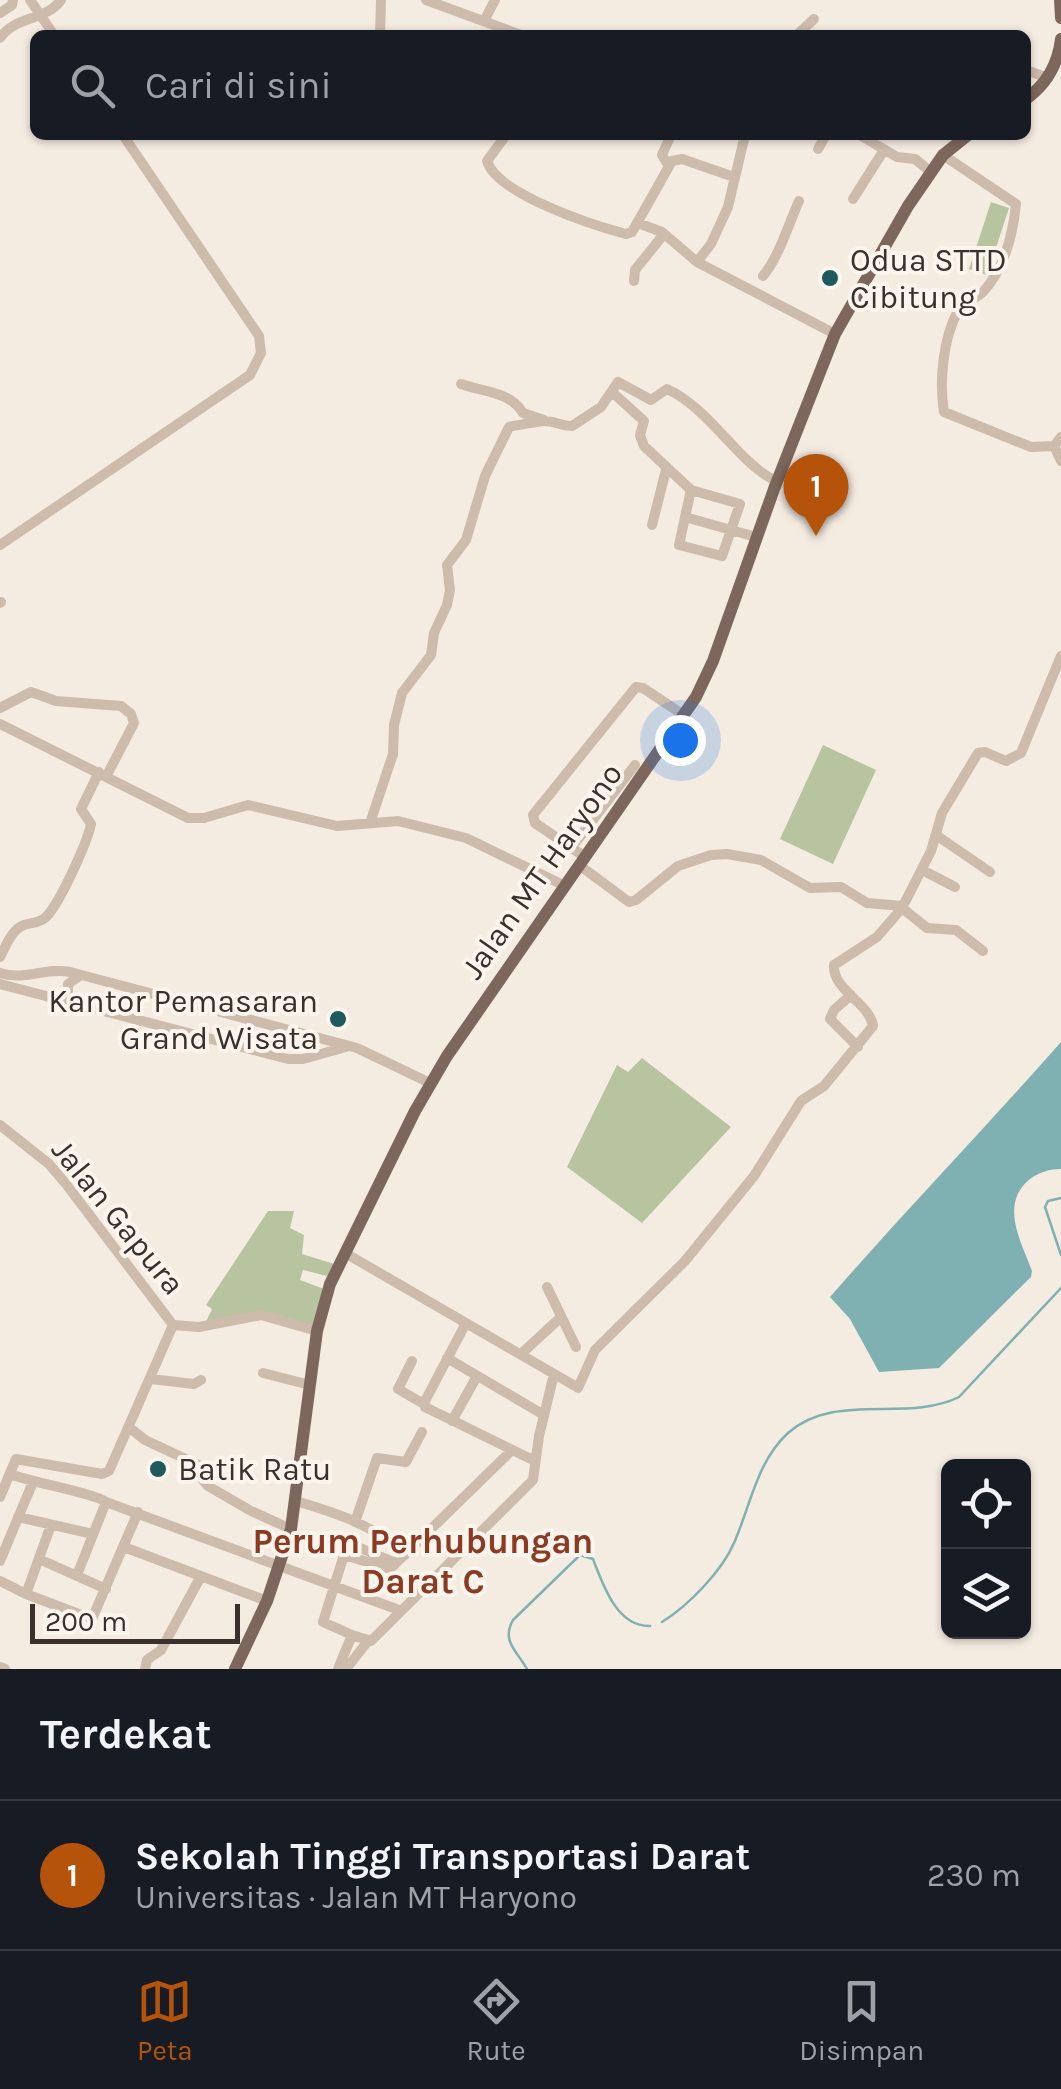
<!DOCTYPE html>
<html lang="id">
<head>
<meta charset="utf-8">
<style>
  :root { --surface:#171b24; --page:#20242c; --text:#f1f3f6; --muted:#9ea1a6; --line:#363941; --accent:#b45309 }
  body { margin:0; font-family:Karla,sans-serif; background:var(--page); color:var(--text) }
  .controls { position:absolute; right:30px; bottom:30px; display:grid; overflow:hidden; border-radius:15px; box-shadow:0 2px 8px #0004 }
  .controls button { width:90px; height:90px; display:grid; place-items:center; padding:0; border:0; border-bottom:2px solid var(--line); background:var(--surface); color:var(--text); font:50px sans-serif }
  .scale { position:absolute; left:30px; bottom:25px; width:210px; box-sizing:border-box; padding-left:10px; border:5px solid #3b302b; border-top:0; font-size:28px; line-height:35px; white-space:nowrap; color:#3b302b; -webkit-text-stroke:8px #fbf5ee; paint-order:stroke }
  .you { position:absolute; left:680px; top:740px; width:35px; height:35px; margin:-25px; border:8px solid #fff; border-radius:50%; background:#1a73e8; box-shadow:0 0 0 15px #1a73e833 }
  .badge { display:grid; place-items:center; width:65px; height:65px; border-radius:50%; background:var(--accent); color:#fff; font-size:32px; font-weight:700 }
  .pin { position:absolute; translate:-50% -82px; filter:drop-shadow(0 2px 5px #0008) }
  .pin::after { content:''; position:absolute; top:52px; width:35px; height:30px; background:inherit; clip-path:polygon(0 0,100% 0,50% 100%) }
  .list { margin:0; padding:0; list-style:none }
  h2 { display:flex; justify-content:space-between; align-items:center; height:130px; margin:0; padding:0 40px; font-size:42px }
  h2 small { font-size:32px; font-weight:400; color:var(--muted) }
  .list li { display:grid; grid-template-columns:65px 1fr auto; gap:30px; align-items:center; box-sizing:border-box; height:150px; padding:0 40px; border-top:2px solid var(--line) }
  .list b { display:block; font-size:38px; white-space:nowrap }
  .list p { margin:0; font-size:32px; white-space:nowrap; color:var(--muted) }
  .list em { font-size:32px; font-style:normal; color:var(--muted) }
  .icon { flex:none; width:55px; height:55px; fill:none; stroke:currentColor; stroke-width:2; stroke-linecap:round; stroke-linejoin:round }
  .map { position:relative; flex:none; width:1061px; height:1669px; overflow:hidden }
  .search { position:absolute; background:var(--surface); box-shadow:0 2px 8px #0004; left:30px; right:30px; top:30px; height:110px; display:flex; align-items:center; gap:25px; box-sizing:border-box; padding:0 35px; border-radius:15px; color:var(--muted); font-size:38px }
  .sheet { height:280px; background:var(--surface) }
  nav { display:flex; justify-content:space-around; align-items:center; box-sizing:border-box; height:140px; border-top:2px solid var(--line); background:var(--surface); font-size:28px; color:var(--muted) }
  nav a { display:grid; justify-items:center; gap:5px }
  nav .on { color:var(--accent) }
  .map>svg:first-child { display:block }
</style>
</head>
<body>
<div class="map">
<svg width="1061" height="1669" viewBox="0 0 1061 1669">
  <rect width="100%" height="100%" fill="#f4ebe1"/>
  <path fill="#b8c4a0" d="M 991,202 L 1009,208 L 987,275 L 969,269 Z
    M 823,745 L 876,770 L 833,864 L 780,839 Z
    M 642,1058 L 731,1127 L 642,1223 L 567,1167 L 617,1065 L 628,1072 Z
    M 268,1211 L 294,1211 L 290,1228 L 304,1235 L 302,1254 L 334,1264 L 327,1276 L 303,1270 L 300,1280 L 324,1289 L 314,1326 L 272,1314 L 206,1322 L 212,1309 L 206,1305 Z"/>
  <path fill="#7fb0b2" d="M 1061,1042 L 1061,1169 C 1049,1169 1040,1172 1030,1179 C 999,1204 1021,1241 1032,1271 L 1031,1277 L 939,1368 L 879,1372 L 850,1319 L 830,1297 C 906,1210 985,1128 1061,1042 Z"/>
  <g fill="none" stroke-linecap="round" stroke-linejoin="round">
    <path stroke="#7fb0b2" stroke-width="2.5" d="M 1061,1198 L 1048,1201 L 1045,1207 L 1061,1255
      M 662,1622 C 688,1606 722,1571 734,1543 C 750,1507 757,1461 788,1433 C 835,1391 907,1423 959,1397 L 1061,1288
      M 527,1669 C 517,1651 501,1641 513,1620 L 580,1555 L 593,1559 C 603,1585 617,1627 650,1626"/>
    <path stroke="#cdbbac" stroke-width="10" d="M 30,0 L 54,35
      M 426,0 L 521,35
      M 0,13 L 12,5 L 13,0
      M 484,21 L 495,0
      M 380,35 L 381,0
      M 797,35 L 814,19
      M 0,38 C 16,15 46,21 61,0
      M 1026,70 L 1048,78
      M 506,135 L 487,161 C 497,194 592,225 626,234 L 632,232 L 672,161 L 682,159 L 734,177
      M 843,135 L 861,135
      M 860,135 L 897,157 L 915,159 L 931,172
      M 818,149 L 826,135
      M 943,155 L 1016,204 C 1013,234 1004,269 983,292 C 975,299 964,302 958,311 C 943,338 939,382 944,412 L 1031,447 L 1054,446 L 1061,437
      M 668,165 L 662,155 L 671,135
      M 853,199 L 884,150
      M 638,223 L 662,232 L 697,262 L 835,334
      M 697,262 L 711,244 L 728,207 L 745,135
      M 763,276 C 779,257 788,225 799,201
      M 634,281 L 635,270 L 664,234
      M 461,384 C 483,392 510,391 523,413 L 544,420
      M 612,392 L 644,421 L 640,435 L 644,446 L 691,490 L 685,517 L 756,537
      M 1054,446 L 1061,461
      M 685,517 L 679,545 L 722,556 L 740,504 L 691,490
      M 652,525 L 666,470
      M 0,545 L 250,375 L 261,353 L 259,336 L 123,135
      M 0,603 L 1,602
      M 0,708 L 31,692 L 56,701 L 121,706 L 131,714 L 134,723 L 107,775
      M 0,724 L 188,818 L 204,818 L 248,805 L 337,826 L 398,821 L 466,838 L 563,885
      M 370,823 L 393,754 L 394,725 L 402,693 L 431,655 L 434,633 L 447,605 L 450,590 L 447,565 L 466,540 L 485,476 L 509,427 C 512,426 541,421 544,421 C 554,421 562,426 572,426 L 601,407 L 618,382 L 651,400 L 667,389 C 711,409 741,467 777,481
      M 936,835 L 990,872
      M 572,847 L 635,765
      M 585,857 L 535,823 L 533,815 L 636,687 L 643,688 L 685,716
      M 579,865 L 629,902 L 636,900 L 678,866 L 711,855 L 727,854 L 761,860 L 810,888 L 841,887 L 867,903 L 903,906
      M 928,873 L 955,887
      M 902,908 L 927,928 L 956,930 L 983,951
      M 0,957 C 6,946 12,929 24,925 C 33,922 38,924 46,917 C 60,903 87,843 91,824 L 81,809 L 99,772
      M 0,973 C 25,981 45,967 70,972 L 357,1048 L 430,1083
      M 0,984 L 288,1059 L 303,1059 L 346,1047
      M 851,995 L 834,1010 L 830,1019 L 858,1047
      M 72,1003 L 68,996 L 68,984 L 81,975
      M 0,1125 L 49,1164 L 66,1184 L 173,1325 L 199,1327 L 261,1315 L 317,1331
      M 345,1253 L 575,1386
      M 547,1287 L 576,1347
      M 466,1323 L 425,1401 L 425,1407 L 535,1461
      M 521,1354 L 560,1318
      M 447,1358 L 544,1415
      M 412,1361 L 398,1389 L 424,1404
      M 263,1373 L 310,1385
      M 151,1379 L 194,1384 L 201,1380
      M 578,1388 L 595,1350 L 685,1261 L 754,1176 L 801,1101 L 824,1086 L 873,1026 C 870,1003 832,990 834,965 L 877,937 L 902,908 L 931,851 L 942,813 L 978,753 L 985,752 L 1006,761 L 1021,753 L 1061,656
      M 452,1421 L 477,1376
      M 130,1428 L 145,1440 L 205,1468 L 203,1480 L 208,1486 L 251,1511 L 291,1529
      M 10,1474 C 30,1482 97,1494 106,1502 L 399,1610
      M 0,1497 L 16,1459 L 102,1474 L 109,1471 L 173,1325
      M 296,1501 C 336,1513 375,1525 405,1555
      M 18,1517 L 93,1534
      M 355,1522 L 377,1458 L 406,1462 L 422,1432
      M 124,1547 L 267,1601
      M 345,1556 L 347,1548 L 353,1545 L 396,1563
      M 39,1559 L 106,1589
      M 0,1561 L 33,1482
      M 77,1575 L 106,1502
      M 0,1581 L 26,1594 L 92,1619 L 138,1512
      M 26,1594 L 51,1525
      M 352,1635 L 323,1622 L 343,1558 L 348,1556 L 390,1569 L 511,1451
      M 0,1667 L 5,1669
      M 145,1669 L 147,1660 L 161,1650 L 201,1576
      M 338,1669 L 352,1635 L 371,1641 L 533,1480 L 539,1436 L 554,1374
      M 346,1669 L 368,1641"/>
    <path stroke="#7d675c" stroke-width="12" d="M 1060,0 L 1061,18
      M 1026,99 C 1047,84 1058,64 1061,39
      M 235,1669 L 267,1601 L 291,1529 L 317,1331 L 330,1284 L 415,1111 L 447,1056 L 696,697 L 713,661 L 774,489 L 835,334 L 908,206 L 943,155 L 968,135"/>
  </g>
  <g fill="#1f5a5e" stroke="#fbf5ee" stroke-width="4">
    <circle cx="830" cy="278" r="10"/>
    <circle cx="338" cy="1019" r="10"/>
    <circle cx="158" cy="1469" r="10"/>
  </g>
  <g text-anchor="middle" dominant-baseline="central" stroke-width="8" stroke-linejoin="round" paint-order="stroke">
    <g font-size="32" fill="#3b302b" stroke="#fbf5ee" text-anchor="start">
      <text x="850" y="260">Odua STTD<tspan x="850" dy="37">Cibitung</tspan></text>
      <text x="318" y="1001" text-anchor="end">Kantor Pemasaran<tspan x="318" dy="37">Grand Wisata</tspan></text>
      <text x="178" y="1469">Batik Ratu</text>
    </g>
    <g font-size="32" fill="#3b302b" stroke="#fbf5ee">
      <text transform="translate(542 871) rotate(-55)">Jalan MT Haryono</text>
      <text transform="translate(118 1217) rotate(51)">Jalan Gapura</text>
    </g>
    <g font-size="35" font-weight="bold" fill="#8c3b22" stroke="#fbf5ee">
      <text x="423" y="1541">Perum Perhubungan<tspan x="423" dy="40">Darat C</tspan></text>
    </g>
  </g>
</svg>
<div class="controls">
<button><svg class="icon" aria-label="locate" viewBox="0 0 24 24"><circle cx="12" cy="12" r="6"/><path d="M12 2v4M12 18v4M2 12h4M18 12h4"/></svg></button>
<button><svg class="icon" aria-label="layers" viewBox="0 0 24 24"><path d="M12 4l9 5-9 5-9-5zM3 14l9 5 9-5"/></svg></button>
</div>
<div class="scale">200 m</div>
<div class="you"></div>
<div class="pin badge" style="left:816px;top:536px">1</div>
<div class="search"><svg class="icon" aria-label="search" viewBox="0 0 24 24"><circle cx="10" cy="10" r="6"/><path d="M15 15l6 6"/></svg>Cari di sini</div>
</div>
<section class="sheet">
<h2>Terdekat<small></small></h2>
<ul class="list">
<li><span class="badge">1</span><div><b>Sekolah Tinggi Transportasi Darat</b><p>Universitas · Jalan MT Haryono</p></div><em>230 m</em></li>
</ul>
</section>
<nav>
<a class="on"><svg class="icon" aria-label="map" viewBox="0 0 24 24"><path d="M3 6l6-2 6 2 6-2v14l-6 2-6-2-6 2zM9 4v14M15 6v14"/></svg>Peta</a>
<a><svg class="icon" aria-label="directions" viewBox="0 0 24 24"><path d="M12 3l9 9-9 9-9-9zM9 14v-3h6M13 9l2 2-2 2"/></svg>Rute</a>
<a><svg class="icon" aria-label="saved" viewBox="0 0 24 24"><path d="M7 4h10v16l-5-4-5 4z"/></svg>Disimpan</a>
</nav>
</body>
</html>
